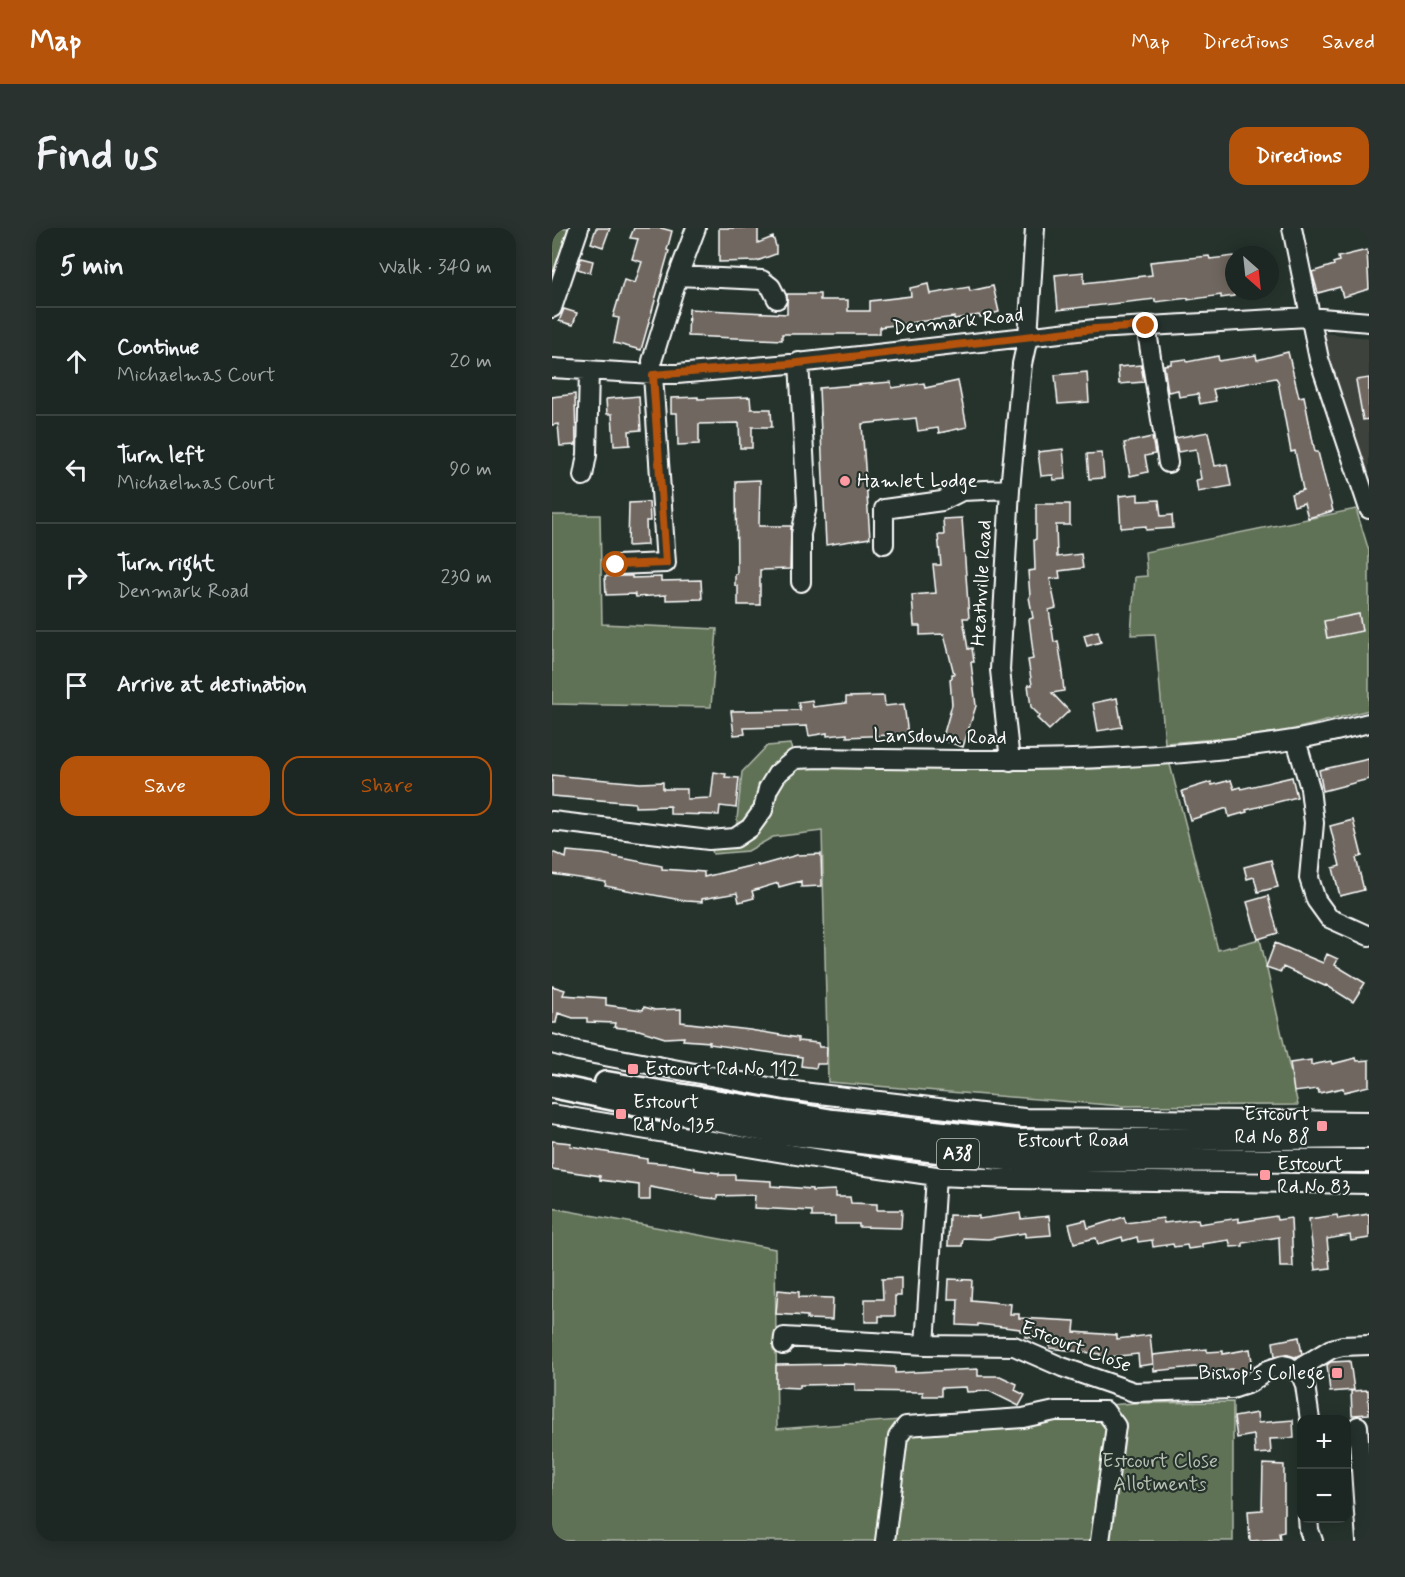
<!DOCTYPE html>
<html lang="en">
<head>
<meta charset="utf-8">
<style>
  :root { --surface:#1c2622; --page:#29322f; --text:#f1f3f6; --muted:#a0a5a5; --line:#3a4340; --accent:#b45309 }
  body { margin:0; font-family:Mynerve,sans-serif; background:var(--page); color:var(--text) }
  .controls { position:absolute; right:18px; bottom:18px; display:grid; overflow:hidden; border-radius:12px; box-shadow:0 3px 15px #0003 }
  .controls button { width:54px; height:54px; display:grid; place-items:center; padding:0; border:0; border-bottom:2px solid var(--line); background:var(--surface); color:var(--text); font:30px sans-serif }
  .compass { position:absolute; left:673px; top:18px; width:54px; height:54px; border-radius:50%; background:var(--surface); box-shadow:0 3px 15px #0003; rotate:153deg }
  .stop { position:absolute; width:18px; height:18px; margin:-14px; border:4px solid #b45309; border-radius:50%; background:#fff }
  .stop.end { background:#b45309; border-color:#fff; box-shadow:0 2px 6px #0008 }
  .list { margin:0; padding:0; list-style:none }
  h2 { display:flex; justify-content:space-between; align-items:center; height:78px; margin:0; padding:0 24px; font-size:26px }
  h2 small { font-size:20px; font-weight:400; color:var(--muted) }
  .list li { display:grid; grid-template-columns:39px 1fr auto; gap:18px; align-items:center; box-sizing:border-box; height:108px; padding:0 24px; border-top:2px solid var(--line) }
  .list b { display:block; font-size:22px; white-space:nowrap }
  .list p { margin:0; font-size:20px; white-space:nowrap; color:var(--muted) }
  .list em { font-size:20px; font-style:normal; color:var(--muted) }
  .actions { display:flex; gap:12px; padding:18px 24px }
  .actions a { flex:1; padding:14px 0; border:2px solid var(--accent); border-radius:18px; text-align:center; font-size:21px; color:var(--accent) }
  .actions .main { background:var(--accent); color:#fff }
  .icon { flex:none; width:33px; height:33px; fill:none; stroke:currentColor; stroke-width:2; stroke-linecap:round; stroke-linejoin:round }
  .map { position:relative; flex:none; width:817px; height:1313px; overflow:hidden; border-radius:18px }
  header { display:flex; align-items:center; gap:36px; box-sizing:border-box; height:84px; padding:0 30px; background:var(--accent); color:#fff }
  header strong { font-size:28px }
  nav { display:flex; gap:33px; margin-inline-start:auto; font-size:21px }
  .intro { display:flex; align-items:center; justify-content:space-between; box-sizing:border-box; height:144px; padding:0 36px }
  h1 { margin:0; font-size:42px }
  .button { padding:15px 27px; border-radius:18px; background:var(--accent); color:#fff; font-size:21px; font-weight:700 }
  main { display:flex; gap:36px; padding:0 36px }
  aside { flex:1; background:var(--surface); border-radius:18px; box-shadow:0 3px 15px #0003 }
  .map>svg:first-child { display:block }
</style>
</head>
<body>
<header>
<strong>Map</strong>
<nav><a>Map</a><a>Directions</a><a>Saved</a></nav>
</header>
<div class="intro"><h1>Find us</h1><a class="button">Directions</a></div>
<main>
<aside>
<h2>5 min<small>Walk · 340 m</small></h2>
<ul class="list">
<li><svg class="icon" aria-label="ahead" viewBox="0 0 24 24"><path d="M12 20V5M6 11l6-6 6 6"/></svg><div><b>Continue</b><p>Michaelmas Court</p></div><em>20 m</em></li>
<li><svg class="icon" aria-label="left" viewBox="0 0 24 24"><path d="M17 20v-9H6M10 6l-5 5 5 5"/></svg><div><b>Turn left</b><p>Michaelmas Court</p></div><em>90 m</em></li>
<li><svg class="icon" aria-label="right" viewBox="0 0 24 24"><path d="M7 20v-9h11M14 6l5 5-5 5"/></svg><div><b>Turn right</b><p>Denmark Road</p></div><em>230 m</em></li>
<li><svg class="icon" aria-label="arrive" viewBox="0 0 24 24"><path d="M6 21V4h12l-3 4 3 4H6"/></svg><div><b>Arrive at destination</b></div></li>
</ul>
<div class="actions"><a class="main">Save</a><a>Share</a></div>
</aside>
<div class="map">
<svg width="817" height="1313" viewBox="0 0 817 1313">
  <rect width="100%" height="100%" fill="#26332d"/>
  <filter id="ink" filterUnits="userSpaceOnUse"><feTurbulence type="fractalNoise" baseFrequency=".0167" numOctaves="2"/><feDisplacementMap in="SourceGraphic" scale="12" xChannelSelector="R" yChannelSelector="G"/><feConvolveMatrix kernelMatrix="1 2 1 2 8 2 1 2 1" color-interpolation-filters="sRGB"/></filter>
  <g filter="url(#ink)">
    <path fill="#3c433c" d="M 771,105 L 817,110 L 817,248 L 777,128 Z"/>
    <path fill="#607255" stroke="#b0b8aa" stroke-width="1.5" d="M 0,0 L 16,0 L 0,51 Z
      M 804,281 L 817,323 L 817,482 L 743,501 L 692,509 L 613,515 L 603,406 L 579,407 L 583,349 L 595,348 L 593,324 Z
      M 0,287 L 48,287 L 50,396 L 165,401 L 159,479 L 0,476 Z
      M 238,516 L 243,531 L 615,525 L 666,722 L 708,711 L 746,877 L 569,878 L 276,854 L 270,603 L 221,609 L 196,623 L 161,626 L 157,612 L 183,610 L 190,544 L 215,518 Z
      M 0,980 L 223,1021 L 225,1201 L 583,1175 L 681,1174 L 681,1313 L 0,1313 Z"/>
    <path fill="#706860" stroke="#fff" stroke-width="1.5" d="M 44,0 L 58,0 L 51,19 L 39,15 Z
      M 82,0 L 109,0 L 120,3 L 115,22 L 117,23 L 89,122 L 62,115 L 67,90 L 61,89 L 72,52 L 83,55 L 90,34 L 80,31 L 86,11 L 78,10 Z
      M 167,0 L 206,0 L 206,15 L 221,9 L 224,18 L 224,26 L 205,33 L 167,34 Z
      M 815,22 L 817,61 L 791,69 L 788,59 L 766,65 L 760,44 L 782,37 L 781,35 L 787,33 L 786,29 Z
      M 657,28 L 658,31 L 682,28 L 682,68 L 669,70 L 669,67 L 636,72 L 636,70 L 603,74 L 603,71 L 506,82 L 503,47 L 532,44 L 532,55 L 600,47 L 598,34 Z
      M 29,30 L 41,33 L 38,45 L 26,41 Z
      M 376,56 L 378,66 L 417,59 L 418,63 L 441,58 L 447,84 L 428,89 L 427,87 L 402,91 L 402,89 L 328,99 L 328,106 L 230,106 L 230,112 L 136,108 L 137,81 L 235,86 L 235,66 L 268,66 L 268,72 L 296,72 L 296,83 L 318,83 L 318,73 L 359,68 L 358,60 Z
      M 12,81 L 25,85 L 21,97 L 7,93 Z
      M 736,124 L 747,169 L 752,168 L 763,224 L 766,224 L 781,283 L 756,290 L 752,275 L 742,278 L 739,266 L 751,262 L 743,223 L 739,224 L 726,153 L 724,150 L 661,161 L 664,173 L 648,176 L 646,166 L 627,169 L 626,162 L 616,164 L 612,137 L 619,136 L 619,133 L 634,131 L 635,134 L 666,128 L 667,133 L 704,127 L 705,132 Z
      M 589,137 L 592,154 L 567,156 L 566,139 Z
      M 535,144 L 537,174 L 506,176 L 503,147 Z
      M 817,150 L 817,191 L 811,192 L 804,152 Z
      M 406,153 L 415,199 L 387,205 L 386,200 L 366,203 L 364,190 L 310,196 L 318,310 L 274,317 L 267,160 L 339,154 L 340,160 L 372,155 L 373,160 Z
      M 23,166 L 24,217 L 8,218 L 6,196 L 0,197 L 0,169 Z
      M 87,168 L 89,202 L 77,203 L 78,217 L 62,218 L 60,186 L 55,186 L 54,171 Z
      M 146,169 L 146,171 L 198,169 L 199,181 L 219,181 L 220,199 L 200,199 L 200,220 L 188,220 L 187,195 L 147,196 L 147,216 L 126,217 L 125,185 L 119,185 L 119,170 Z
      M 656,204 L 663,238 L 675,236 L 679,258 L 646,264 L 644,252 L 649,251 L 644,221 L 626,224 L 623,210 Z
      M 600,209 L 603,226 L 593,228 L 596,244 L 578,248 L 572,215 Z
      M 511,221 L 514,251 L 502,252 L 501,247 L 489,248 L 486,224 Z
      M 550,225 L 552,250 L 537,251 L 535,226 Z
      M 208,252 L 207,298 L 239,298 L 238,341 L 208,342 L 208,377 L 186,377 L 186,358 L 183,358 L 183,346 L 185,346 L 184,253 Z
      M 586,266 L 586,273 L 607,272 L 609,288 L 620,287 L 621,300 L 594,302 L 594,298 L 569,300 L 567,268 Z
      M 97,274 L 98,293 L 94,293 L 95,317 L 76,318 L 77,275 Z
      M 484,276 L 518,276 L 518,297 L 504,297 L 505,329 L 529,326 L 531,340 L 507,343 L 508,350 L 498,351 L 504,380 L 497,382 L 502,414 L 506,413 L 511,444 L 510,444 L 512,463 L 500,465 L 517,483 L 497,502 L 485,490 L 488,488 L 479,479 L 476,457 L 480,457 L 476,432 L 481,431 L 480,425 L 481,424 L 477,391 L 481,390 L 477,369 L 478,368 L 476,343 L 483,342 L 482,312 L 484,311 Z
      M 410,290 L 417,390 L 411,390 L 416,421 L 420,420 L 422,434 L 419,434 L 424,478 L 411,519 L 390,512 L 400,477 L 398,451 L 400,450 L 400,446 L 402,446 L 392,406 L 368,407 L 368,398 L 362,398 L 360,367 L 384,365 L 381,337 L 389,337 L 386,307 L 392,307 L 391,291 Z
      M 53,348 L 80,348 L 80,350 L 109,349 L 109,353 L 149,352 L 150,371 L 114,372 L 114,367 L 84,369 L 83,366 L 54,367 Z
      M 807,386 L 810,403 L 775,410 L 772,393 Z
      M 546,403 L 549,414 L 535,418 L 532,407 Z
      M 332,468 L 333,478 L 352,476 L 356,507 L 339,509 L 339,507 L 295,509 L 295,506 L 275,508 L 275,505 L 257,508 L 255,498 L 192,500 L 193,506 L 182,507 L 179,483 L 248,482 L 246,474 L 260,472 L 261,479 L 294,475 L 294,469 Z
      M 565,470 L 570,499 L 546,503 L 541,475 Z
      M 817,531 L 817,551 L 771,563 L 767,542 Z
      M 162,544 L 174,546 L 173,549 L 187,550 L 184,580 L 168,578 L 167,587 L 118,586 L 118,578 L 83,579 L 83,575 L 0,568 L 0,547 L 88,555 L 111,554 L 111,561 L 135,561 L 135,571 L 159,570 Z
      M 740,549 L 745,569 L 694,582 L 695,584 L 677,589 L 675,580 L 638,592 L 630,563 L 659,554 L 660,557 L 679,552 L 682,561 L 688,559 L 689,561 Z
      M 801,592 L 810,628 L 804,630 L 812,662 L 788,668 L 781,640 L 788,638 L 778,598 Z
      M 15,623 L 50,626 L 110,638 L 110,641 L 152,644 L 152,649 L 206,636 L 206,638 L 245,627 L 269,626 L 270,658 L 249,659 L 249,653 L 227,659 L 226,655 L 200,663 L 202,670 L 187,674 L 185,665 L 150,671 L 150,674 L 134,673 L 53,658 L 54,654 L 0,646 L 0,624 L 14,630 Z
      M 719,632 L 726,659 L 706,664 L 702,649 L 695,651 L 692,639 Z
      M 716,668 L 726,705 L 706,711 L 695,674 Z
      M 723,715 L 771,735 L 775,726 L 786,731 L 783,737 L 813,755 L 801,774 L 774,757 L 773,758 L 731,739 L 729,744 L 714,739 Z
      M 0,758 L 13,762 L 11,767 L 54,770 L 54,777 L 91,782 L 92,779 L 103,782 L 129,781 L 129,794 L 198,802 L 246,810 L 246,813 L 266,815 L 267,819 L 275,819 L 274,836 L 265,836 L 264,840 L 249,838 L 250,829 L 157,816 L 158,814 L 131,812 L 132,809 L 113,810 L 87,802 L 62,799 L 63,795 L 35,794 L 35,790 L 21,790 L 6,785 L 4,795 L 0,795 Z
      M 804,830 L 805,833 L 817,832 L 817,858 L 792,864 L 791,860 L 767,865 L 766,861 L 742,864 L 738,835 L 759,832 L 759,837 L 779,833 L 780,836 Z
      M 0,913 L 19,915 L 18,918 L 95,931 L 95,934 L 121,936 L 143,940 L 143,942 L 167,945 L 167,947 L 183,947 L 183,951 L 219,953 L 219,958 L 260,961 L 260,963 L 283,962 L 283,969 L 298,969 L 299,975 L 325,976 L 325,982 L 350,982 L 349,1000 L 307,999 L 307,996 L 283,996 L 283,989 L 260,989 L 260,983 L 202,980 L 203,967 L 165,968 L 165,971 L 146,969 L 146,968 L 98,959 L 98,972 L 87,972 L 87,957 L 48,952 L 48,948 L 0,941 Z
      M 468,985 L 469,991 L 497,988 L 499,1007 L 473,1009 L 473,1005 L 436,1011 L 411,1010 L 410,1018 L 396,1018 L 397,987 L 427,988 L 427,991 Z
      M 817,986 L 817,1010 L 799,1013 L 798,1007 L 775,1011 L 778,1040 L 763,1042 L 757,991 L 785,987 L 786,991 Z
      M 724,988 L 725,992 L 739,990 L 741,1039 L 728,1039 L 727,1009 L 691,1015 L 691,1018 L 679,1019 L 677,1012 L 650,1016 L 650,1019 L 636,1021 L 635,1017 L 622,1019 L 621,1016 L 601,1019 L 600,1012 L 586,1014 L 585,1009 L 571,1013 L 570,1009 L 546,1016 L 544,1010 L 522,1015 L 517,996 L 534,992 L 536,1000 L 572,989 L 574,995 L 611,990 L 612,995 L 646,991 L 647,996 L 687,990 L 687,994 Z
      M 349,1050 L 349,1068 L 343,1068 L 343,1088 L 327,1088 L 327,1094 L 313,1094 L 313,1071 L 331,1071 L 330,1051 Z
      M 397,1051 L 420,1052 L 419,1072 L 459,1076 L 458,1086 L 467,1086 L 467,1090 L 523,1093 L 522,1104 L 565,1107 L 565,1111 L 598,1107 L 601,1136 L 587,1138 L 586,1126 L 548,1130 L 548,1126 L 498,1120 L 498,1112 L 473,1109 L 473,1104 L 468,1103 L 468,1101 L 426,1096 L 426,1098 L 405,1097 L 406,1071 L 396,1071 Z
      M 226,1062 L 247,1064 L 247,1069 L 281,1070 L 280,1092 L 255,1091 L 255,1088 L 224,1086 Z
      M 747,1109 L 750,1126 L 743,1129 L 733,1126 L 723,1128 L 721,1114 Z
      M 655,1121 L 655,1124 L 671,1123 L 671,1126 L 698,1121 L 701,1139 L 693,1144 L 681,1147 L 680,1141 L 655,1144 L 654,1138 L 602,1143 L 601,1127 Z
      M 798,1133 L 802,1162 L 778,1164 L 775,1137 L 779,1134 Z
      M 292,1136 L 343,1139 L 343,1145 L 426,1141 L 426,1148 L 448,1148 L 465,1156 L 463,1162 L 473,1167 L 467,1178 L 437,1163 L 415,1164 L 414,1159 L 389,1160 L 389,1168 L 371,1168 L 371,1164 L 303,1163 L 303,1156 L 248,1157 L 248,1160 L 224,1159 L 224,1137 Z
      M 816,1162 L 817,1186 L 800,1187 L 799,1163 Z
      M 705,1185 L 706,1195 L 741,1192 L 742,1210 L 718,1211 L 719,1225 L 703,1226 L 702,1207 L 685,1210 L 682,1189 Z
      M 711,1236 L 732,1237 L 732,1304 L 727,1305 L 728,1311 L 698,1313 L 696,1283 L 710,1282 Z"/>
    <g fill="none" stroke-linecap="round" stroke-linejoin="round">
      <g stroke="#fff" stroke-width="22">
        <path id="minor" d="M 740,0 L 767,131 L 817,281
          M 126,48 L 210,52 L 219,59 L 225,71
          M 0,80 L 27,0
          M 594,98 L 616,235
          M 247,134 L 255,278 L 249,306 L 249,354
          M 0,140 L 101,146 L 125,146 L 237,136 L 543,101 L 757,89 L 817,94
          M 31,248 L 35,227 L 37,142
          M 332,316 L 332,281 L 390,273 L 410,263 L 458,261
          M 64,337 L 114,335 L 100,133 L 126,48 L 144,0
          M 744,512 L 758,560 L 762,595 L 757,650 L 764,672 L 777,690 L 817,708
          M 458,533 L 448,442 L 458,261 L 470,136 L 476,109 L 483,0
          M 0,593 L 157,612 L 183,610 L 198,600 L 211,582 L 216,561 L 225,546 L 243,531 L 268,530 C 426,533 585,537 741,512 C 767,508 792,501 817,495
          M 0,816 L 26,823 L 233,862 L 472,890 L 817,893
          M 0,886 L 280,933 L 384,948 L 460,951 L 817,956
          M 231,1117 L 232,1109 L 373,1117 L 462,1118 L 510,1139 L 582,1164 L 680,1161 L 698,1155 L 716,1142 L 731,1137 L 736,1138 L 749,1147 L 753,1157 L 758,1192
          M 373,1117 L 384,948
          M 743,1143 L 779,1121 L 790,1118 L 817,1117
          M 806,1198 L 814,1313
          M 756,1290 L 757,1302 L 761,1313
          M 333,1313 L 346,1209 L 354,1198 L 471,1190 L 503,1183 L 553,1183 L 564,1198 L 548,1313"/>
      </g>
      <g stroke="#fff" stroke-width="27">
        <g id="major">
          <path id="s1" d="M 54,855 L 281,893 L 465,913 L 817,909"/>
          <path d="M 0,858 L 222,904 L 464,932 L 817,933"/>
        </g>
      </g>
      <use href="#minor" stroke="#26332d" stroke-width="18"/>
      <use href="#major" stroke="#26332d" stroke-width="22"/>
    </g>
  </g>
  <g fill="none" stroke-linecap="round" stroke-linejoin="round" filter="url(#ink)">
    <path stroke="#b45309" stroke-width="8" d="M 64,337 L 114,335 L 101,147 L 237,136 L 543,101 L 594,98"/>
  </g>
  <g fill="#ff9aa2" stroke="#26332d" stroke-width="2">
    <circle cx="293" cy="253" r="6"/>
    <rect x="75" y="835" width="12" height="12" rx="3"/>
    <rect x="63" y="880" width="12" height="12" rx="3"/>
    <rect x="764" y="892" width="12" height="12" rx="3"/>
    <rect x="707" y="941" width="12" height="12" rx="3"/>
    <rect x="779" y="1139" width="12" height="12" rx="3"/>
  </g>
  <g text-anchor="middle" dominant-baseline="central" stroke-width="4.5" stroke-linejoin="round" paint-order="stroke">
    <rect fill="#26332d" stroke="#bec2c0" stroke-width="1.5" x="385" y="911" width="42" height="30" rx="4.5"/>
    <g font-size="18" font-weight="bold" fill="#fff">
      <text x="406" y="926">A38</text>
    </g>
    <g font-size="20" fill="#fff" stroke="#26332d">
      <text transform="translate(406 94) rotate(-6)">Denmark Road</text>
      <text transform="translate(430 355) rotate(-87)">Heathville Road</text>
      <text transform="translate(388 509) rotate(1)">Lansdown Road</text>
      <text stroke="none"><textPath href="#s1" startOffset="471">Estcourt Road</textPath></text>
      <text transform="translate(524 1119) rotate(20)">Estcourt Close</text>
    </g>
    <g font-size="20" fill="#fff" stroke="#26332d" text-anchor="start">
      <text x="305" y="253">Hamlet Lodge</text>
      <text x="93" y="841">Estcourt Rd No 112</text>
      <text x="81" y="874">Estcourt<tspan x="81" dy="23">Rd No 135</tspan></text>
      <text x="758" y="886" text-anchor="end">Estcourt<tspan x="758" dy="23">Rd No 88</tspan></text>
      <text x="725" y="936">Estcourt<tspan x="725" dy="23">Rd No 83</tspan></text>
      <text x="773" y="1145" text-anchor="end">Bishop's College</text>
    </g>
    <g font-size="20" fill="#b7c0b2" stroke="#26332d">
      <text x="608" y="1233">Estcourt Close<tspan x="608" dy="23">Allotments</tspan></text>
    </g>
  </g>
</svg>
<div class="controls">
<button>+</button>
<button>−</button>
</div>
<svg class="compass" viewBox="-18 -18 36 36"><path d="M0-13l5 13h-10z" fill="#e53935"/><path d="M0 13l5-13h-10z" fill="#a0a5a5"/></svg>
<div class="stop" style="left:64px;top:337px"></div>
<div class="stop end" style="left:594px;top:98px"></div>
</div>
</main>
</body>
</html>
